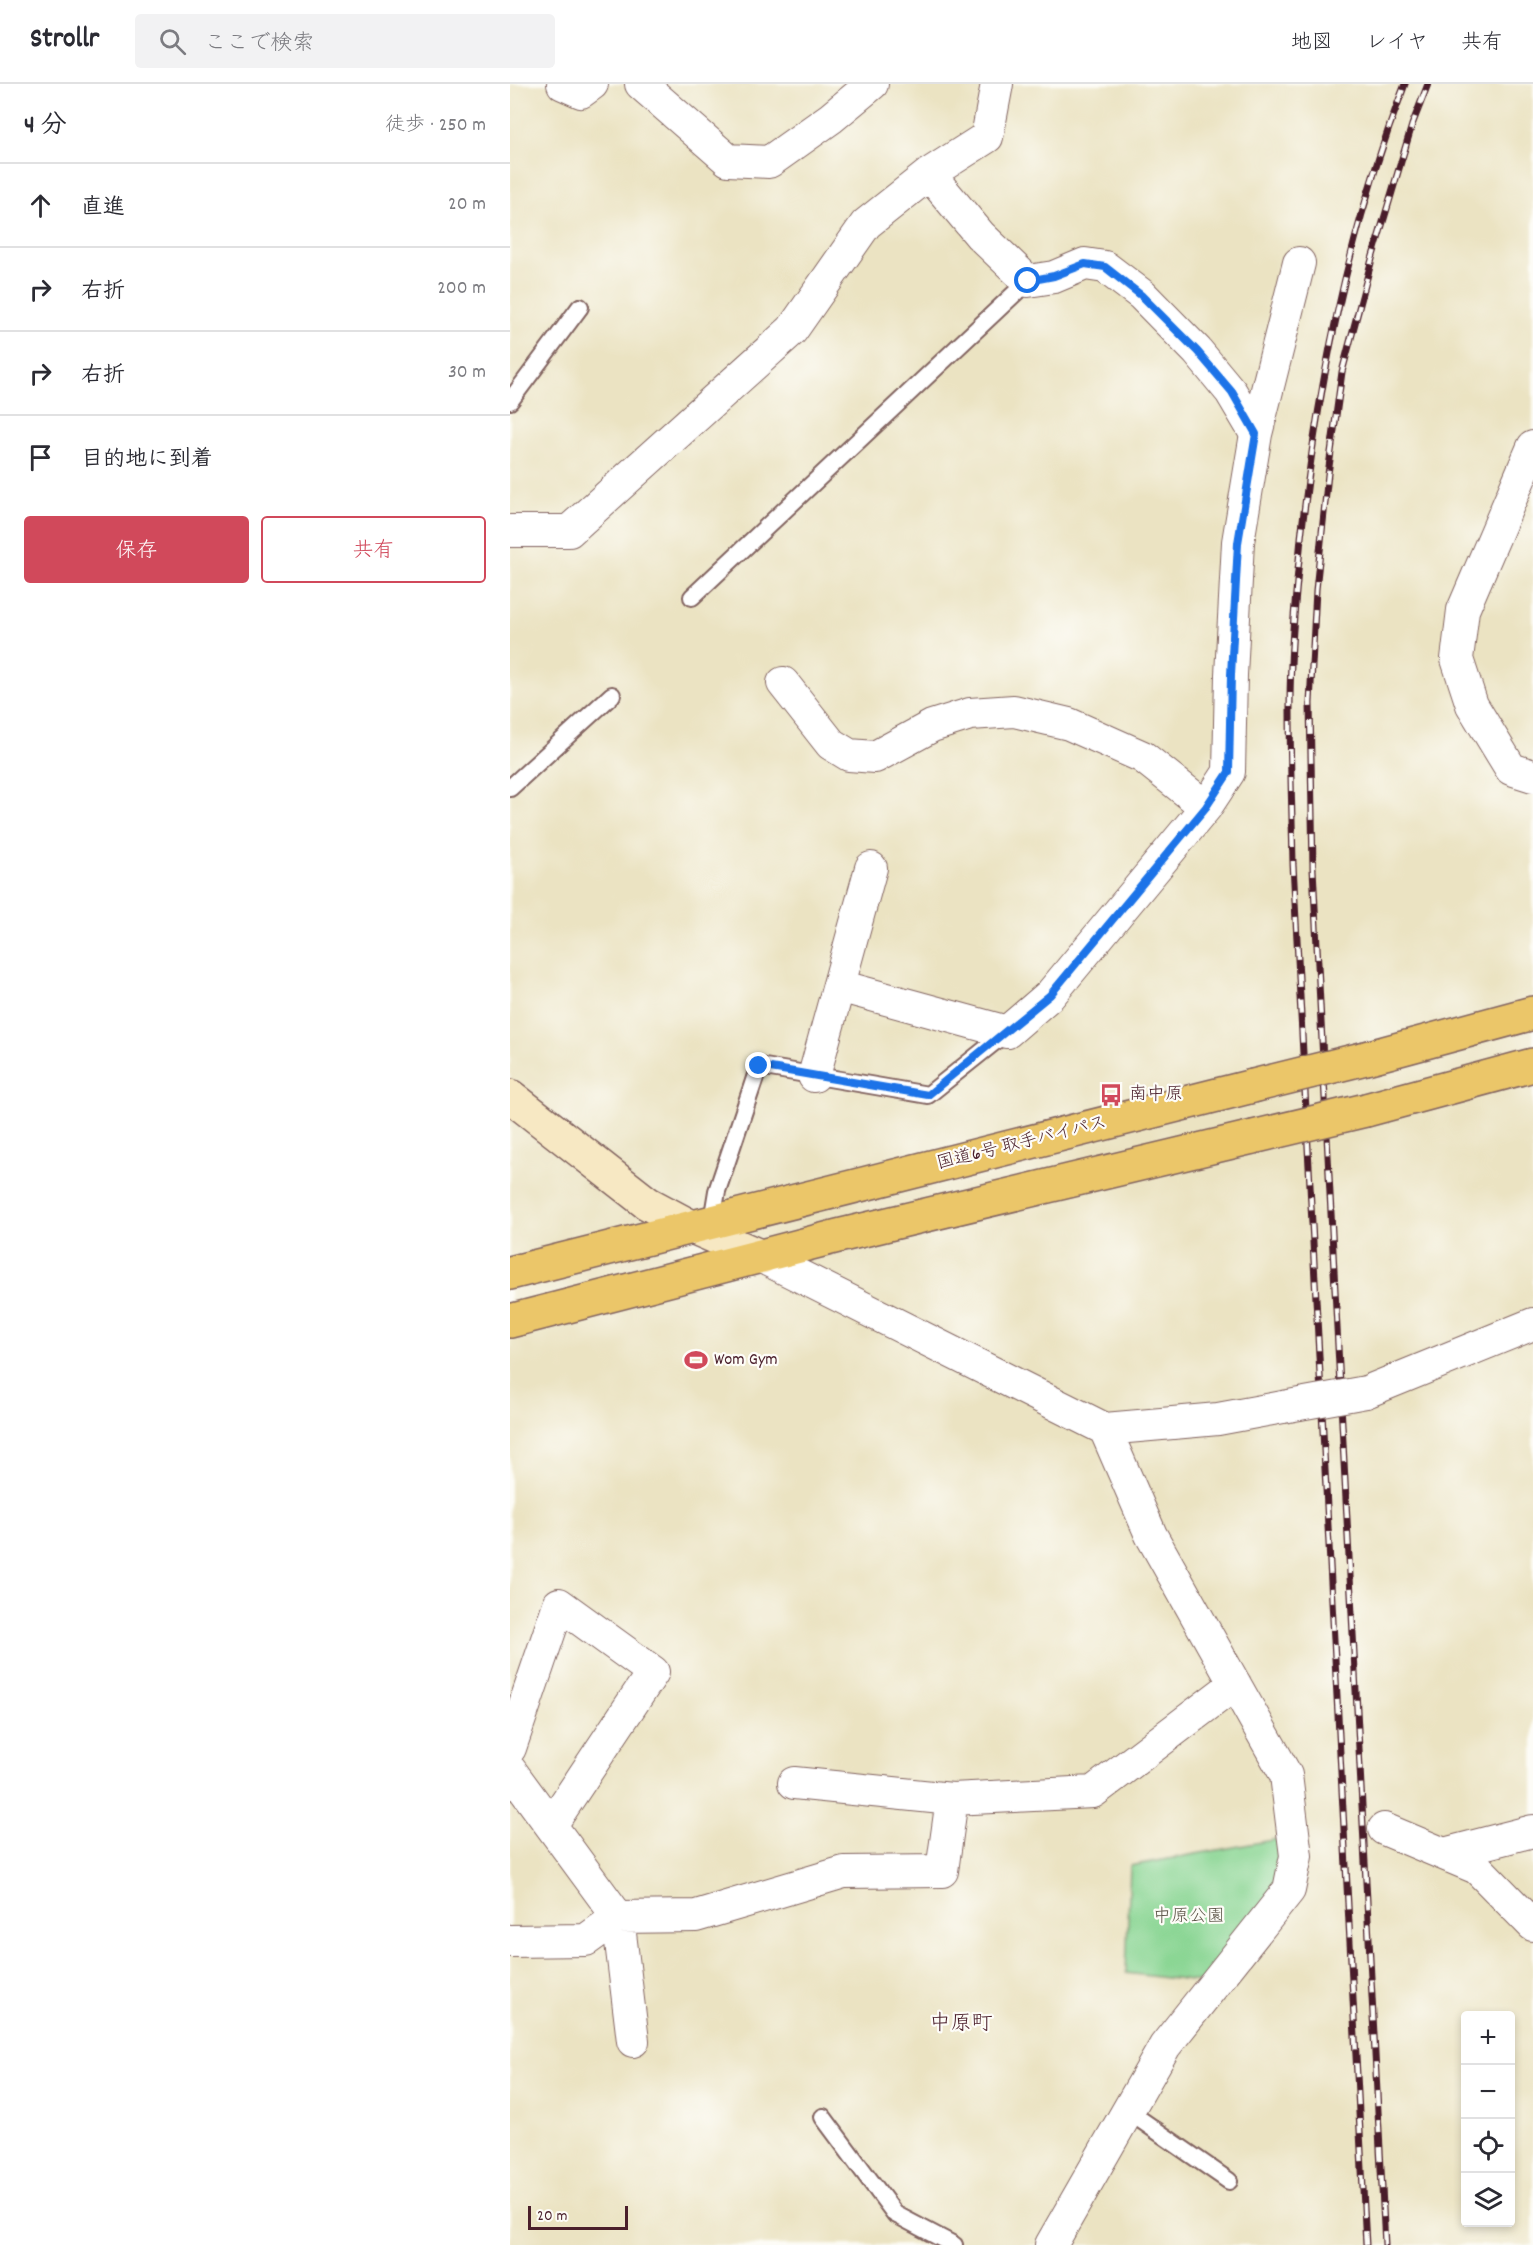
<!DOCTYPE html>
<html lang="ja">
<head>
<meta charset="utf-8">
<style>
  :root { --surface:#fff; --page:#f2f2f3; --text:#2b2b33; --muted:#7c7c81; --line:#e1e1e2; --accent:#d1495b }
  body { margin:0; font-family:Dekko,"Klee One",sans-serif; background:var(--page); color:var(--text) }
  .controls { position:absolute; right:18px; bottom:18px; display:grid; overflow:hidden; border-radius:6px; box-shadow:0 3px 9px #0003 }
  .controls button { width:54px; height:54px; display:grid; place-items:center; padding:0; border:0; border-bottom:2px solid var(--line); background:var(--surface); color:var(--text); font:30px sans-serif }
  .scale { position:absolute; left:18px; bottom:15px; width:100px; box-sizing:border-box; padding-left:6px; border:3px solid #4a1f2b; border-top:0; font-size:16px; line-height:21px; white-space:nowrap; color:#4a1f2b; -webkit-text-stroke:4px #fdfcf7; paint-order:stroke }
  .stop { position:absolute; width:18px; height:18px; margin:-14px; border:4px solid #1a73e8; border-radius:50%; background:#fff }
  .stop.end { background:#1a73e8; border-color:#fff; box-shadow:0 2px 6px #0008 }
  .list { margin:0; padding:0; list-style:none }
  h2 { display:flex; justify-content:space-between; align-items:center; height:78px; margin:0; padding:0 24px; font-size:26px }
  h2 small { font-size:20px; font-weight:400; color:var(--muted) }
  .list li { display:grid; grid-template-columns:39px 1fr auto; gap:18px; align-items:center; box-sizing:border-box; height:84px; padding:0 24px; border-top:2px solid var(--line) }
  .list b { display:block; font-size:22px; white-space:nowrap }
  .list em { font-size:20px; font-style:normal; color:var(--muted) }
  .actions { display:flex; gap:12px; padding:18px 24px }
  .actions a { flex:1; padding:14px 0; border:2px solid var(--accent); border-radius:6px; text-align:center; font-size:21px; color:var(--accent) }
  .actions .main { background:var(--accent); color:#fff }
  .icon { flex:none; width:33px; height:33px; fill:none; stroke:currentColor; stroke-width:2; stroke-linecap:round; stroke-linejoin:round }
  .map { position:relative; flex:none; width:1023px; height:2161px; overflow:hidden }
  header { display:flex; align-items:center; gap:36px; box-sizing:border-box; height:84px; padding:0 30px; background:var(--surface); border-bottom:2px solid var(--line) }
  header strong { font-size:28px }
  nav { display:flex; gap:33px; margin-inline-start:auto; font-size:21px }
  .search { width:420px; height:54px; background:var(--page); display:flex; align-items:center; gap:15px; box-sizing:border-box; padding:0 21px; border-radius:6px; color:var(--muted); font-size:22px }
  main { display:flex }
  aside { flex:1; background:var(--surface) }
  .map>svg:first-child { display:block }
</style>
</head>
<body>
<header>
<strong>Strollr</strong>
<div class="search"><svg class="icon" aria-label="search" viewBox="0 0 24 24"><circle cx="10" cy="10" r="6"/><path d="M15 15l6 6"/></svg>ここで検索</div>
<nav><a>地図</a><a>レイヤ</a><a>共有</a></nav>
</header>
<main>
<aside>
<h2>4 分<small>徒歩 · 250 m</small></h2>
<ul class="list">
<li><svg class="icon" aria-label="ahead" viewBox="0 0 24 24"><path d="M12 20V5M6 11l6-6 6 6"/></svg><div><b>直進</b></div><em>20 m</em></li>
<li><svg class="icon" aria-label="right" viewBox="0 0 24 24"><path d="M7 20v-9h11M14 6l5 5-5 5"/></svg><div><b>右折</b></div><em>200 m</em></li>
<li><svg class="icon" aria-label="right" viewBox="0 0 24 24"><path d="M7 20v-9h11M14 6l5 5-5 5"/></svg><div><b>右折</b></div><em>30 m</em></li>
<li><svg class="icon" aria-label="arrive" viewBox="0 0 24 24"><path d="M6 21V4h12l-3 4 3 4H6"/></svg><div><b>目的地に到着</b></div></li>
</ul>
<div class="actions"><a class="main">保存</a><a>共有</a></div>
</aside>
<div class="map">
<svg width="1023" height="2161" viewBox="0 0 1023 2161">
  <rect width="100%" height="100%" fill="#fdfcf7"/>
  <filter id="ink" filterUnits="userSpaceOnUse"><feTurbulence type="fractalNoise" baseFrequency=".0167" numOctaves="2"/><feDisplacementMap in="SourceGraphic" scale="12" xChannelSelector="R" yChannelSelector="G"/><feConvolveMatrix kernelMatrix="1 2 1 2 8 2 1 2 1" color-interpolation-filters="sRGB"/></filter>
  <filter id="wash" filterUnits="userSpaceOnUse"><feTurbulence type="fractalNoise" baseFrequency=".008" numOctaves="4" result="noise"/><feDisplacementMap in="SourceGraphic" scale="24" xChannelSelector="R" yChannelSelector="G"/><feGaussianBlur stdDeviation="1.35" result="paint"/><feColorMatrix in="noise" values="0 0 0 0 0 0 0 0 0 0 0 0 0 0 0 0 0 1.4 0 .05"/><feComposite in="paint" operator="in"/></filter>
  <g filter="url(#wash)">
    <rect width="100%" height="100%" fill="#ebe3c2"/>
    <path fill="#8bd694" stroke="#6a7a60" stroke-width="1.5" d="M 784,1752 L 786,1772 L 705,1900 L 616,1889 L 620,1782 Z"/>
  </g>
  <g filter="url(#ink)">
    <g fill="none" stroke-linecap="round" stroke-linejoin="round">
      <g stroke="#826460" stroke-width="20">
        <path id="lane" d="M 0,317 L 70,223
          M 182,513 L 518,197
          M 0,704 L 102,611
          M 202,1137 L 207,1107 L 249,982 L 418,1011 L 497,948
          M 618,2027 L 719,2097
          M 313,2033 L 385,2130 L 444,2161"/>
      </g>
      <g stroke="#826460" stroke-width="34">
        <path id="street" d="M 53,0 L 71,8 L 82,0
          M 131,0 L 218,76 L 259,78 L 321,34 L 362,0
          M 419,90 L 470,151 L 518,197 L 544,193 L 575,180 L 595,183 L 632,211 L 687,267 L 721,308 L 746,350
          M 1023,363 L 953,526 L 947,575 L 962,621 L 1001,685 L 1023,692
          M 0,447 L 59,447 L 282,246 L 356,140 L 419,90 L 477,53 L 487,0
          M 273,599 L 321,660 L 339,671 L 365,673 L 422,642 L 460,630 L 504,627 L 559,640 L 633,673 L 696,723
          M 329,902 L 497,948 L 540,911 L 696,723 L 719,688 L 721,591 L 728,458 L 746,350 L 789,179
          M 304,992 L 361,784
          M 252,1173 L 595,1345 L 708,1335 L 773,1323
          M 856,1308 L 1023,1240
          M 0,1664 L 49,1520 L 143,1588 L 41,1741
          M 0,1686 L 108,1833 L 186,1832 L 334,1788 L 432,1787 L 442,1715
          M 284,1699 L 442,1715 L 583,1708 L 725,1600
          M 874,1745 L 967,1784 L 1023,1841
          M 934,1770 L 1023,1747
          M 0,1857 L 76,1856 L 108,1833 L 123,1957
          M 541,2161 L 655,1962 L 779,1806 L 786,1772 L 776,1691 L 641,1451 L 595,1345"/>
      </g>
      <g stroke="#826460" stroke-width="36">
        <path id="secondary" d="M 0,1012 L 137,1119 L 180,1142 L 252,1173"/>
      </g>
      <g stroke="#826460" stroke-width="36">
        <path id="highway" d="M 856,974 L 1023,929
          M 856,1026 L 1023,981
          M 0,1189 L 743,1002
          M 0,1237 L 328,1152 L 743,1053"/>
      </g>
      <use href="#lane" stroke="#fff" stroke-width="16"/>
      <use href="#street" stroke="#fff" stroke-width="32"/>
      <use href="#secondary" stroke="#f7e8c3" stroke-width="33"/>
      <use href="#highway" stroke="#ebc669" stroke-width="33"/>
      <g stroke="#4a1f2b" stroke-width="7">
        <path id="rail" d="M 856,2161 L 783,780 C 782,727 780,674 780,621 C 780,565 786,509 791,454 C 808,299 839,145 895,0
          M 875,2161 L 803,785 L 800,619 L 806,506 L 818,390 L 832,288 L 862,175 L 902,41 L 918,0"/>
      </g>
      <use href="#rail" stroke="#fdfcf7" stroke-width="4.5" stroke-dasharray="14" stroke-linecap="butt"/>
      <g stroke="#826460" stroke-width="34" stroke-linecap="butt">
        <path id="street-bridge" d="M 773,1323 L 856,1308"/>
      </g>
      <g stroke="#826460" stroke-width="36" stroke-linecap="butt">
        <path id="highway-bridge" d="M 743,1002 L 856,974
          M 743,1053 L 856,1026"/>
      </g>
      <use href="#street-bridge" stroke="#fff" stroke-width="32"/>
      <use href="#highway-bridge" stroke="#ebc669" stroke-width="33"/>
    </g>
  </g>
  <g fill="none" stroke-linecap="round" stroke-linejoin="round" filter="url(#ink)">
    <path stroke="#1a73e8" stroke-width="8" d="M 249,982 L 418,1011 L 540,911 L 696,723 L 719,688 L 721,591 L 728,459 L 746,350 L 722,308 L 687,267 L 632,212 L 595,183 L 575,180 L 544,192 L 518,197"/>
  </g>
  <defs>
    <g id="bus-bare" transform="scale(1.8)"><path d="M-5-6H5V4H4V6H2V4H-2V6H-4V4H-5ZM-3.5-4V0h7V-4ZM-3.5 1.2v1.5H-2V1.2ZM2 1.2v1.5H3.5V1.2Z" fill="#d1495b" stroke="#fdfcf7" stroke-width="2.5" paint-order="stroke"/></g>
    <g id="stadium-bare" transform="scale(1.8)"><path d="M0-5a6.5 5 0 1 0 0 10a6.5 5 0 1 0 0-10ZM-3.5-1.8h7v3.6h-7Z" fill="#d1495b" stroke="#fdfcf7" stroke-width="2.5" paint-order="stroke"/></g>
  </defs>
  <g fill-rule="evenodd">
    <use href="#bus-bare" x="601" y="1011"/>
    <use href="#stadium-bare" x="186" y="1276"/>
  </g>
  <g text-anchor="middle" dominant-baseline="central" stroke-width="4.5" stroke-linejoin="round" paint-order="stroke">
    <g font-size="18" fill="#4a1f2b" stroke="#fdfcf7" text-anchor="start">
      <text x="619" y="1011">南中原</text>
      <text x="204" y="1276">Wom Gym</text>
    </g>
    <g font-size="18" fill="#4a1f2b" stroke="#fdfcf7">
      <text transform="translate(512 1060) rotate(-14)">国道6号 取手バイパス</text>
    </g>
    <g font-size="18" fill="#5e564a" stroke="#fdfcf7">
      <text x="679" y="1833">中原公園</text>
    </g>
    <g font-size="21" fill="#4a1f2b" stroke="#fdfcf7">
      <text x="451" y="1941">中原町</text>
    </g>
  </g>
</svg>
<div class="controls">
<button>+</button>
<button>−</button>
<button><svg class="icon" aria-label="locate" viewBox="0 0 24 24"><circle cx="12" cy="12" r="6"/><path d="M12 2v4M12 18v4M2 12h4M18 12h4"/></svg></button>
<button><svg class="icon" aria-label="layers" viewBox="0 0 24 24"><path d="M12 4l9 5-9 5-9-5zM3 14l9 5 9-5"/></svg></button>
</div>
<div class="scale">20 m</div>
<div class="stop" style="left:518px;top:197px"></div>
<div class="stop end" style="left:249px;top:982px"></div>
</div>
</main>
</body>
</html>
